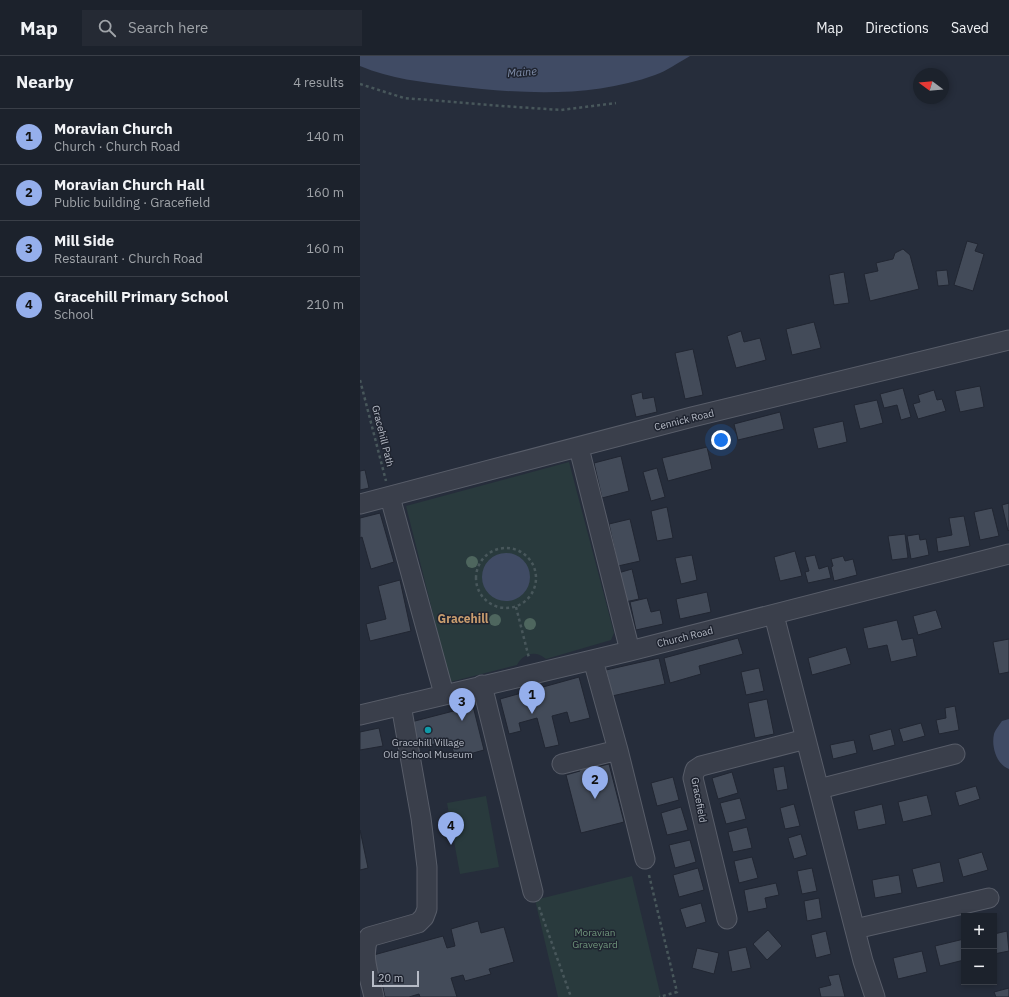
<!DOCTYPE html>
<html lang="en">
<head>
<meta charset="utf-8">
<style>
  :root { --surface:#1c222c; --page:#252a34; --text:#f1f3f6; --muted:#a0a4a9; --line:#3a3f48; --accent:#95afec }
  body { margin:0; font-family:"IBM Plex Sans",sans-serif; background:var(--page); color:var(--text) }
  .controls { position:absolute; right:12px; bottom:12px; display:grid; overflow:hidden; border-radius:0px; box-shadow:0 2px 6px #0003 }
  .controls button { width:36px; height:36px; display:grid; place-items:center; padding:0; border:0; border-bottom:1px solid var(--line); background:var(--surface); color:var(--text); font:20px sans-serif }
  .compass { position:absolute; left:553px; top:12px; width:36px; height:36px; border-radius:50%; background:var(--surface); box-shadow:0 2px 6px #0003; rotate:286deg }
  .scale { position:absolute; left:12px; bottom:10px; width:47px; box-sizing:border-box; padding-left:4px; border:2px solid #b6bbc6; border-top:0; font-size:11px; line-height:14px; white-space:nowrap; color:#b6bbc6; -webkit-text-stroke:3px #1f2430; paint-order:stroke }
  .you { position:absolute; left:361px; top:384px; width:14px; height:14px; margin:-10px; border:3px solid #fff; border-radius:50%; background:#1a73e8; box-shadow:0 0 0 6px #1a73e833 }
  .badge { display:grid; place-items:center; width:26px; height:26px; border-radius:50%; background:var(--accent); color:#111; font-size:13px; font-weight:700 }
  .pin { position:absolute; translate:-50% -33px; filter:drop-shadow(0 1px 2px #0008) }
  .pin::after { content:''; position:absolute; top:21px; width:14px; height:12px; background:inherit; clip-path:polygon(0 0,100% 0,50% 100%) }
  .list { margin:0; padding:0; list-style:none }
  h2 { display:flex; justify-content:space-between; align-items:center; height:52px; margin:0; padding:0 16px; font-size:17px }
  h2 small { font-size:13px; font-weight:400; color:var(--muted) }
  .list li { display:grid; grid-template-columns:26px 1fr auto; gap:12px; align-items:center; box-sizing:border-box; height:56px; padding:0 16px; border-top:1px solid var(--line) }
  .list b { display:block; font-size:15px; white-space:nowrap }
  .list p { margin:0; font-size:13px; white-space:nowrap; color:var(--muted) }
  .list em { font-size:13px; font-style:normal; color:var(--muted) }
  .icon { flex:none; width:22px; height:22px; fill:none; stroke:currentColor; stroke-width:2; stroke-linecap:round; stroke-linejoin:round }
  .map { position:relative; flex:none; width:649px; height:941px; overflow:hidden }
  header { display:flex; align-items:center; gap:24px; box-sizing:border-box; height:56px; padding:0 20px; background:var(--surface); border-bottom:1px solid var(--line) }
  header strong { font-size:19px }
  nav { display:flex; gap:22px; margin-inline-start:auto; font-size:14px }
  .search { width:280px; height:36px; background:var(--page); display:flex; align-items:center; gap:10px; box-sizing:border-box; padding:0 14px; border-radius:0px; color:var(--muted); font-size:15px }
  main { display:flex }
  aside { flex:1; background:var(--surface) }
  .map>svg:first-child { display:block }
</style>
</head>
<body>
<header>
<strong>Map</strong>
<div class="search"><svg class="icon" aria-label="search" viewBox="0 0 24 24"><circle cx="10" cy="10" r="6"/><path d="M15 15l6 6"/></svg>Search here</div>
<nav><a>Map</a><a>Directions</a><a>Saved</a></nav>
</header>
<main>
<aside>
<h2>Nearby<small>4 results</small></h2>
<ul class="list">
<li><span class="badge">1</span><div><b>Moravian Church</b><p>Church · Church Road</p></div><em>140 m</em></li>
<li><span class="badge">2</span><div><b>Moravian Church Hall</b><p>Public building · Gracefield</p></div><em>160 m</em></li>
<li><span class="badge">3</span><div><b>Mill Side</b><p>Restaurant · Church Road</p></div><em>160 m</em></li>
<li><span class="badge">4</span><div><b>Gracehill Primary School</b><p>School</p></div><em>210 m</em></li>
</ul>
</aside>
<div class="map">
<svg width="649" height="941" viewBox="0 0 649 941">
  <rect width="100%" height="100%" fill="#262d3b"/>
  <path fill="#293a3d" d="M 209,406 L 254,577 L 251,584 L 186,603 C 176,594 163,597 157,609 L 90,626 L 46,450 Z
    M 126,740 L 139,811 L 100,818 L 87,747 Z
    M 272,820 L 301,941 L 198,941 L 175,844 Z"/>
  <path fill="#404b64" d="M 0,0 L 330,0 C 319,6 307,15 295,19 C 232,42 160,38 94,30 C 62,26 31,23 0,10 Z
    M122 521a24 24 0 1 1 48 0a24 24 0 1 1-48 0Z
    M 649,663 L 649,713 C 637,709 631,691 634,678 C 635,674 640,668 642,665 Z"/>
  <path fill="#434b59" stroke="#212632" d="M 607,185 L 618,188 L 615,195 L 624,198 L 613,235 L 594,229 Z
    M 543,193 L 550,199 L 559,233 L 510,245 L 504,218 L 518,215 L 516,207 L 533,203 L 535,197 Z
    M 587,214 L 589,229 L 578,230 L 576,215 Z
    M 484,216 L 489,247 L 474,249 L 469,219 Z
    M 454,266 L 461,292 L 432,299 L 426,273 Z
    M 381,275 L 384,286 L 400,282 L 406,304 L 376,312 L 367,280 Z
    M 333,293 L 343,339 L 325,343 L 315,297 Z
    M 620,330 L 624,351 L 600,356 L 595,335 Z
    M 543,332 L 551,361 L 541,364 L 537,349 L 524,352 L 520,338 Z
    M 574,334 L 577,344 L 582,343 L 586,355 L 558,363 L 553,348 L 560,346 L 558,339 Z
    M 282,336 L 283,343 L 294,341 L 297,356 L 276,361 L 271,339 Z
    M 517,344 L 523,367 L 500,373 L 494,349 Z
    M 420,356 L 424,373 L 378,384 L 374,368 Z
    M 483,365 L 487,386 L 458,393 L 453,372 Z
    M 347,391 L 352,413 L 308,425 L 302,402 Z
    M 261,400 L 269,435 L 242,442 L 234,407 Z
    M 297,412 L 305,441 L 291,445 L 283,416 Z
    M 5,414 L 9,432 L 0,434 L 0,415 Z
    M 649,447 L 649,474 L 648,475 L 642,449 Z
    M 307,451 L 313,482 L 297,485 L 291,455 Z
    M 632,452 L 639,480 L 620,484 L 614,456 Z
    M 20,457 L 34,506 L 11,513 L 2,481 L 0,482 L 0,462 Z
    M 604,460 L 610,490 L 578,496 L 576,482 L 592,479 L 589,462 Z
    M 270,463 L 280,505 L 258,510 L 249,468 Z
    M 545,478 L 548,502 L 532,504 L 528,480 Z
    M 559,478 L 560,484 L 566,483 L 569,499 L 551,503 L 547,480 Z
    M 435,495 L 442,520 L 420,525 L 414,501 Z
    M 332,499 L 337,524 L 321,528 L 315,502 Z
    M 455,499 L 459,513 L 468,510 L 471,522 L 448,527 L 445,516 L 449,515 L 445,501 Z
    M 483,500 L 485,505 L 493,503 L 497,519 L 474,525 L 471,511 L 473,510 L 471,503 Z
    M 272,513 L 279,543 L 265,546 L 258,517 Z
    M 40,524 L 51,575 L 10,585 L 6,568 L 26,563 L 18,530 Z
    M 347,536 L 351,556 L 320,563 L 316,543 Z
    M 287,542 L 291,556 L 300,554 L 303,568 L 276,574 L 270,546 Z
    M 576,554 L 582,572 L 558,579 L 553,560 Z
    M 537,564 L 542,584 L 553,582 L 557,600 L 531,606 L 527,589 L 508,593 L 503,572 Z
    M 378,582 L 383,598 L 339,610 L 341,618 L 310,627 L 304,602 Z
    M 649,583 L 649,616 L 639,618 L 633,586 Z
    M 486,591 L 491,608 L 452,619 L 448,602 Z
    M 299,602 L 305,628 L 252,640 L 246,614 Z
    M 399,612 L 404,635 L 386,639 L 381,616 Z
    M 219,621 L 230,662 L 210,667 L 207,656 L 192,660 L 199,689 L 185,692 L 177,662 L 159,667 L 161,675 L 149,678 L 140,643 Z
    M 407,643 L 414,678 L 395,682 L 388,647 Z
    M 113,650 L 124,694 L 95,702 L 90,684 L 58,692 L 51,666 Z
    M 595,650 L 599,674 L 579,678 L 576,664 L 586,662 L 585,652 Z
    M 561,667 L 565,680 L 543,686 L 539,673 Z
    M 19,672 L 23,690 L 0,694 L 0,676 Z
    M 531,673 L 535,689 L 513,695 L 509,679 Z
    M 494,684 L 497,697 L 473,703 L 470,689 Z
    M 226,707 L 228,713 L 249,708 L 264,766 L 221,777 L 206,719 L 220,715 L 218,709 Z
    M 424,710 L 428,733 L 417,735 L 413,712 Z
    M 372,716 L 378,737 L 358,743 L 352,722 Z
    M 313,721 L 319,744 L 297,750 L 291,727 Z
    M 616,730 L 620,743 L 599,750 L 595,736 Z
    M 567,739 L 572,759 L 543,766 L 538,746 Z
    M 380,742 L 386,763 L 366,768 L 360,747 Z
    M 434,748 L 440,770 L 425,773 L 420,752 Z
    M 522,748 L 526,768 L 498,774 L 494,755 Z
    M 321,751 L 328,774 L 307,779 L 301,757 Z
    M 387,771 L 392,792 L 373,796 L 368,776 Z
    M 0,774 L 8,812 L 0,814 Z
    M 441,778 L 447,799 L 434,803 L 428,782 Z
    M 330,784 L 336,806 L 315,812 L 309,789 Z
    M 622,796 L 628,814 L 603,821 L 598,803 Z
    M 392,801 L 398,822 L 379,827 L 374,805 Z
    M 580,806 L 584,826 L 557,832 L 552,813 Z
    M 338,812 L 344,834 L 319,841 L 313,819 Z
    M 452,812 L 457,835 L 442,838 L 437,815 Z
    M 539,819 L 542,837 L 515,842 L 512,824 Z
    M 416,827 L 419,839 L 405,842 L 407,852 L 388,856 L 384,834 Z
    M 459,842 L 462,862 L 447,865 L 444,845 Z
    M 341,847 L 346,866 L 326,872 L 320,853 Z
    M 118,865 L 121,877 L 144,871 L 154,906 L 129,913 L 131,918 L 105,925 L 103,919 L 91,922 L 97,941 L 60,941 L 59,938 L 49,941 L 25,941 L 22,928 L 18,929 L 10,900 L 83,880 L 87,892 L 95,890 L 91,873 Z
    M 408,874 L 422,890 L 407,904 L 393,888 Z
    M 466,875 L 471,898 L 456,902 L 451,879 Z
    M 647,875 L 649,895 L 634,898 L 634,878 Z
    M 604,883 L 604,904 L 580,910 L 575,890 Z
    M 386,891 L 391,912 L 372,916 L 368,895 Z
    M 337,892 L 359,897 L 354,918 L 332,912 Z
    M 562,895 L 567,916 L 538,923 L 533,902 Z
    M 479,918 L 485,941 L 461,941 L 459,932 L 471,929 L 468,920 Z
    M 649,932 L 649,941 L 636,941 L 634,936 Z"/>
  <g fill="none" stroke-linecap="round" stroke-linejoin="round">
    <g stroke="#585d69" stroke-width="21">
      <path id="minor" d="M 219,392 L 270,595
        M 30,441 L 84,638
        M 0,448 L 332,361 L 649,284
        M 414,559 L 503,905 L 515,941
        M 233,604 L 258,694 L 285,803
        M 122,629 L 173,836
        M 0,659 L 270,595 L 649,498
        M 202,708 L 258,694
        M 459,733 L 595,698
        M 367,863 L 333,722 L 335,714 L 341,710 L 446,683
        M 495,873 L 629,842
        M 14,941 C 10,922 0,899 9,881 L 58,867 L 64,861 L 67,853 L 67,811 L 61,762 L 41,649"/>
    </g>
    <path stroke="#48575b" stroke-width="2.5" stroke-dasharray="3 3" stroke-linecap="butt" d="M 0,28 L 44,42 L 142,50 L 201,54 L 256,47
      M 0,324 L 26,425
      M116 522a30 30 0 1 1 60 0a30 30 0 1 1-60 0Z
      M 156,551 L 169,602
      M 289,819 L 317,936 L 299,941
      M 179,851 L 211,941"/>
    <use href="#minor" stroke="#3a3f4b" stroke-width="19"/>
  </g>
  <g fill="#4e665e">
    <circle cx="112" cy="506" r="6"/>
    <circle cx="135" cy="564" r="6"/>
    <circle cx="170" cy="568" r="6"/>
  </g>
  <circle fill="#0f9aa8" stroke="#1f2430" stroke-width="1.5" cx="68" cy="674" r="4"/>
  <g text-anchor="middle" dominant-baseline="central" stroke-width="3" stroke-linejoin="round" paint-order="stroke">
    <g font-size="10" fill="#b6bbc6" stroke="#1f2430">
      <text transform="translate(324 364) rotate(-14)">Cennick Road</text>
      <text transform="translate(23 380) rotate(76)">Gracehill Path</text>
      <text transform="translate(325 581) rotate(-14)">Church Road</text>
      <text transform="translate(339 744) rotate(79)">Gracefield</text>
    </g>
    <g font-size="10" fill="#b6bbc6" stroke="#1f2430">
      <text x="68" y="686">Gracehill Village<tspan x="68" dy="12">Old School Museum</tspan></text>
    </g>
    <g font-size="10" fill="#6f957b" stroke="#1f2430">
      <text x="235" y="876">Moravian<tspan x="235" dy="12">Graveyard</tspan></text>
    </g>
    <g font-size="11" font-style="italic" fill="#808eaa" stroke="#1f2430">
      <text transform="translate(162 16) rotate(-4)">Maine</text>
    </g>
    <g font-size="12" font-weight="bold" fill="#c99d6e" stroke="#1f2430">
      <text x="103" y="562">Gracehill</text>
    </g>
  </g>
</svg>
<div class="controls">
<button>+</button>
<button>−</button>
</div>
<svg class="compass" viewBox="-18 -18 36 36"><path d="M0-13l5 13h-10z" fill="#e53935"/><path d="M0 13l5-13h-10z" fill="#a0a4a9"/></svg>
<div class="scale">20 m</div>
<div class="you"></div>
<div class="pin badge" style="left:172px;top:658px">1</div>
<div class="pin badge" style="left:235px;top:743px">2</div>
<div class="pin badge" style="left:102px;top:665px">3</div>
<div class="pin badge" style="left:91px;top:789px">4</div>
</div>
</main>
</body>
</html>
